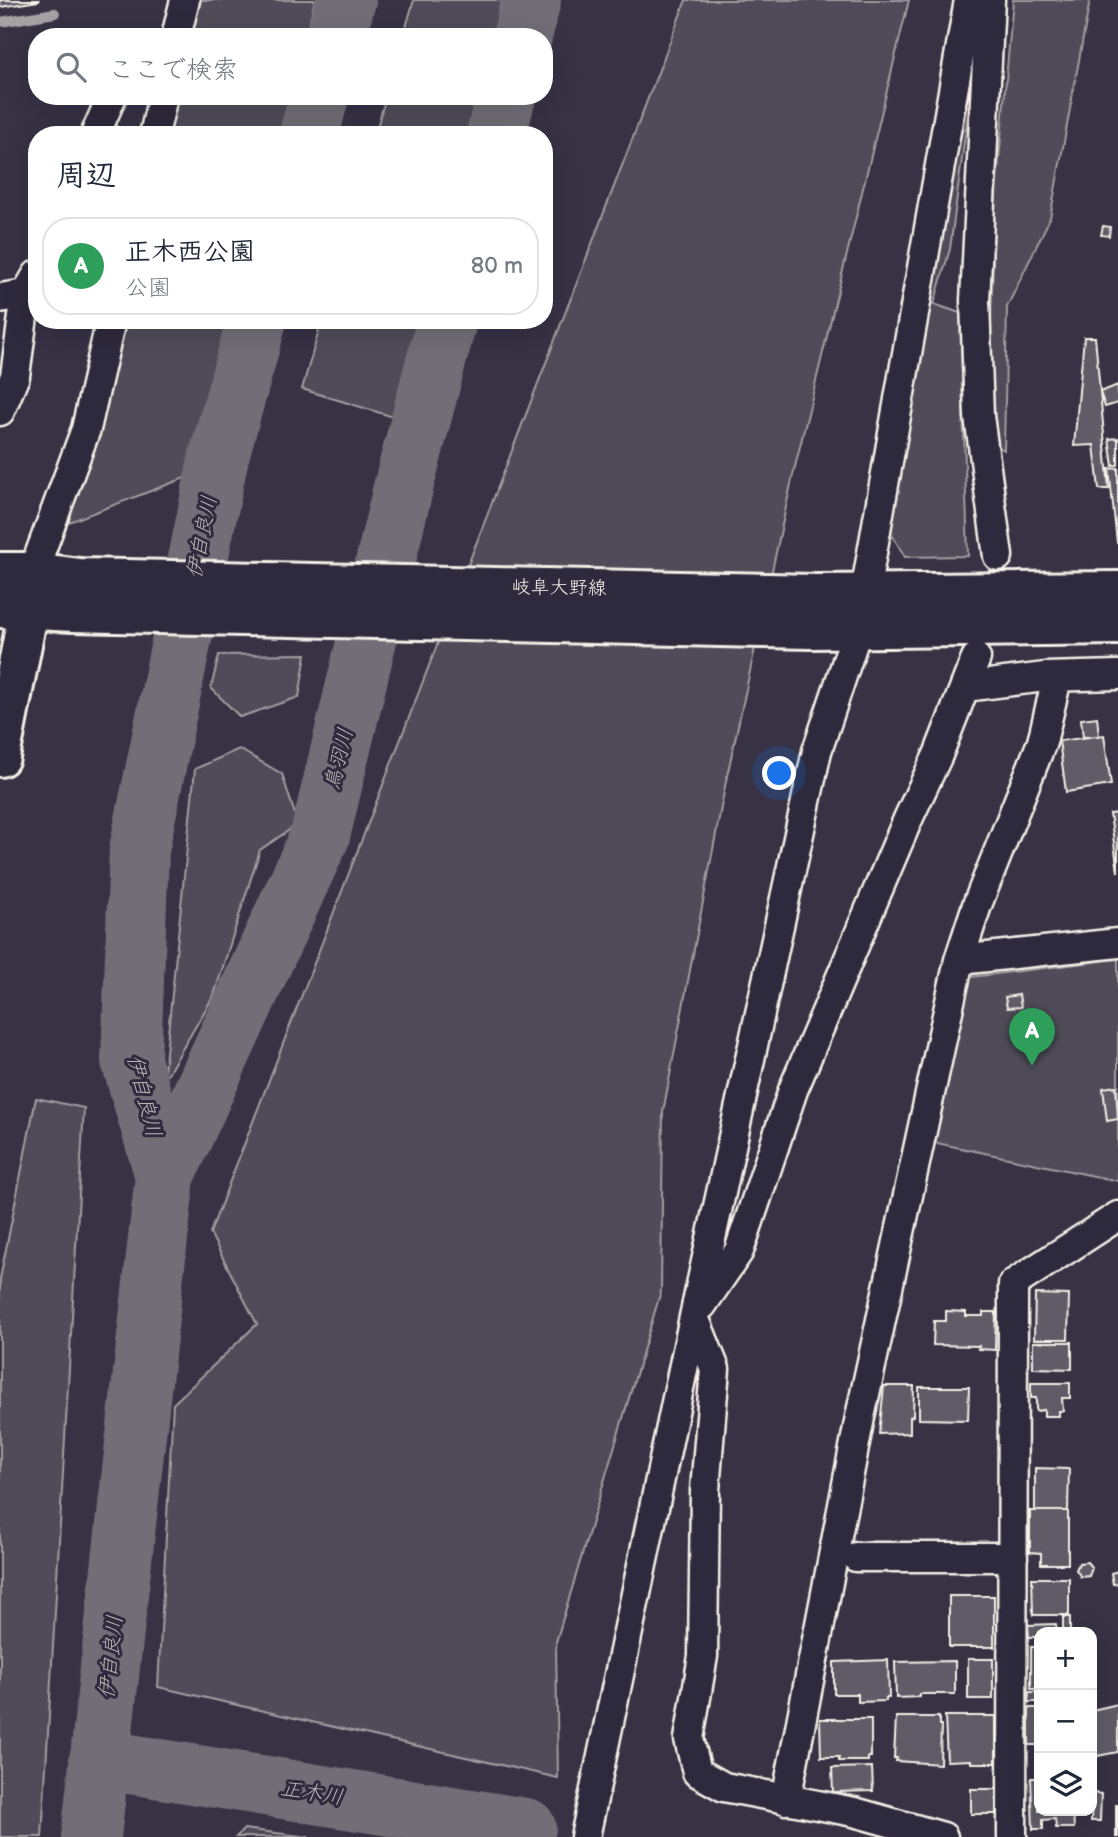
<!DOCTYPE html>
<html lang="ja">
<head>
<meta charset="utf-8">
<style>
  :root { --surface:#fff; --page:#f6f6f7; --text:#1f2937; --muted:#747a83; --line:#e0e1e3; --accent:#111827 }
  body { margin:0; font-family:"Balsamiq Sans","Klee One",sans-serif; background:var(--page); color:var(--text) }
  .controls { position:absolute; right:21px; bottom:21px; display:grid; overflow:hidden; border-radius:14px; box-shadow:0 7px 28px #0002 }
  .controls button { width:63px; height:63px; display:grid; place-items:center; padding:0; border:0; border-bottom:2px solid var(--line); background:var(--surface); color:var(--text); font:35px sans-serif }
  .you { position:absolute; left:780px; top:774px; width:24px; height:24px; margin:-18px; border:5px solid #fff; border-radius:50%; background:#1a73e8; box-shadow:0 0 0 10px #1a73e833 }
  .badge { display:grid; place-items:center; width:46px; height:46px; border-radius:50%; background:var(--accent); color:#fff; font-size:23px; font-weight:700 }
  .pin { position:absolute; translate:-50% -58px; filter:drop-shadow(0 2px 4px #0008) }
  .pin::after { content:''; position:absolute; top:37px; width:24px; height:21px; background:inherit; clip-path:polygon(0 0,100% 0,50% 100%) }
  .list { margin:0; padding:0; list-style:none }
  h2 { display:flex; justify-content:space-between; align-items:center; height:91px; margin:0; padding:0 28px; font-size:30px }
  h2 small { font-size:23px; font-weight:400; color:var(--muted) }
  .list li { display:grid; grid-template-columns:46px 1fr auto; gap:21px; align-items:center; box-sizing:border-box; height:98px; margin:0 14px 14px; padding:0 14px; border:2px solid var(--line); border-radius:28px }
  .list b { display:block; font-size:26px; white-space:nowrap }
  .list p { margin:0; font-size:23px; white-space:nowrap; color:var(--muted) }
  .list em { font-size:23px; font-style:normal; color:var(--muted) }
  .icon { flex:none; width:38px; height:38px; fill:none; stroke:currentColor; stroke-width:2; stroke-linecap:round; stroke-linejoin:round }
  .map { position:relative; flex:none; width:1118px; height:1837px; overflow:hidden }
  .search { position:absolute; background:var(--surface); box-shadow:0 7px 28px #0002; left:28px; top:28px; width:525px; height:77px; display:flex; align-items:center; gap:18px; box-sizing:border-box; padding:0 24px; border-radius:28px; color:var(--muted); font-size:26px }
  .panel { position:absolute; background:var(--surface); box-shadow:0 7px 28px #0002; left:28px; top:126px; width:525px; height:203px; border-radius:28px }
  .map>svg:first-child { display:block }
</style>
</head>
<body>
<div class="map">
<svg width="1118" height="1837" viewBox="0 0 1118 1837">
  <rect width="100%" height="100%" fill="#373244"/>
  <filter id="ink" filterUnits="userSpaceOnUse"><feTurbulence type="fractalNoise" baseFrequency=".0143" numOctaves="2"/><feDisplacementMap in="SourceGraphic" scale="14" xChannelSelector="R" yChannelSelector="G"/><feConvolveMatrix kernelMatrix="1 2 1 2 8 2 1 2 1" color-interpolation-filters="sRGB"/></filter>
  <g filter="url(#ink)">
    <path fill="#504b59" stroke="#a29ea0" stroke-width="2" d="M 199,0 L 315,0 L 306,37 L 189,37 Z
      M 414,0 L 540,0 L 528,37 L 403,37 Z
      M 686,0 L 909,0 L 793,475 L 727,776 L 663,1112 L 661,1291 L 556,1642 L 558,1778 L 158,1687 L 173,1404 L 257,1324 L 210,1233 Z
      M 1013,0 L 1090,0 L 1050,218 L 1007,307 L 1004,450 L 996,445 L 990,358 L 994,217 Z
      M 175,96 L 291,96 L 282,135 L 165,135 Z
      M 386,96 L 510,96 L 498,135 L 375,135 Z
      M 969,106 L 950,249 L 934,304 L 960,313 L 968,556 L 905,557 L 891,533 L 910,316 L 954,107 Z
      M 117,320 L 236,320 L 198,473 L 64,524 Z
      M 322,320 L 441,320 L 410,422 L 302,389 Z
      M 306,654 L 299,697 L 240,717 L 211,688 L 219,655 Z
      M 239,749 L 282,774 L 298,824 L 260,850 L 214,995 L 163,1082 L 195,769 Z
      M 1118,959 L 1118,1181 L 932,1142 L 961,990 L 971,977 Z
      M 36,1098 L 84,1108 L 42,1837 L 0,1837 L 0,1279 Z
      M 244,1829 L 309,1837 L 236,1837 Z"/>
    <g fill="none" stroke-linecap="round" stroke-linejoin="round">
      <path stroke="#a6a2a4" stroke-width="10" d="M 0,22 L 55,13"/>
      <path stroke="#726e77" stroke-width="60" d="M 336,37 L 346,0
        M 522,37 L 531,0
        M 309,135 L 319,96
        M 496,135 L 506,96
        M 165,1176 L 320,836 L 404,484 L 447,320
        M 99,1759 L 526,1828
        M 91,1837 L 165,1176 L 131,1060 L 139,850 L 219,456 L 257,320"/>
    </g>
    <path fill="#5f5c67" stroke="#f4f1e8" stroke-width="2" d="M 0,0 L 39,0 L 39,1 L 0,7 Z
      M 1103,226 L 1110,227 L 1109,236 L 1101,235 Z
      M 1084,337 L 1095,337 L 1109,489 L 1099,489 L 1094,445 L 1074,446 Z
      M 1118,385 L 1118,403 L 1105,407 L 1100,392 Z
      M 1118,438 L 1118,465 L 1113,466 L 1109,439 Z
      M 1118,468 L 1118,542 L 1117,542 L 1109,469 Z
      M 1097,717 L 1099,736 L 1083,737 L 1081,719 Z
      M 1104,735 L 1111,785 L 1066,792 L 1059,741 Z
      M 1118,813 L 1118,872 L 1110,814 Z
      M 1019,995 L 1021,1007 L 1007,1008 L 1005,997 Z
      M 1116,1086 L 1118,1119 L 1107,1121 L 1103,1088 Z
      M 1035,1294 L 1069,1295 L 1068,1339 L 1034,1339 Z
      M 946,1311 L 966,1312 L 966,1316 L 983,1316 L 983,1312 L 996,1312 L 995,1350 L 978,1349 L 979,1346 L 933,1345 L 934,1321 L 946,1321 Z
      M 1033,1342 L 1072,1342 L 1072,1369 L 1033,1368 Z
      M 1031,1383 L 1070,1383 L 1070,1398 L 1062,1398 L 1063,1411 L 1059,1411 L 1059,1416 L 1044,1416 L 1044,1410 L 1036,1411 L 1036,1398 L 1031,1398 Z
      M 884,1386 L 914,1386 L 913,1416 L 910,1417 L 910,1433 L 879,1434 Z
      M 919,1387 L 969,1387 L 968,1420 L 919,1419 Z
      M 1035,1468 L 1069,1469 L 1068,1511 L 1035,1511 Z
      M 1030,1511 L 1068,1511 L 1068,1564 L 1041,1564 L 1041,1553 L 1030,1552 Z
      M 1087,1562 L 1092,1568 L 1089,1576 L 1081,1577 L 1076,1570 L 1079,1563 Z
      M 1118,1571 L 1118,1583 L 1113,1584 L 1111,1573 Z
      M 1032,1578 L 1069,1578 L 1069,1615 L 1033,1615 Z
      M 949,1596 L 994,1596 L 994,1647 L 949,1647 Z
      M 1063,1617 L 1070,1617 L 1070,1632 L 1063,1632 Z
      M 1056,1624 L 1057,1632 L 1039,1632 L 1039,1637 L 1029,1637 L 1028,1625 Z
      M 1031,1647 L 1039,1647 L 1039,1689 L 1031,1689 Z
      M 968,1659 L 993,1659 L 993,1699 L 968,1699 Z
      M 888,1660 L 889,1698 L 886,1698 L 886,1701 L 858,1702 L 858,1694 L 834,1694 L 834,1662 Z
      M 955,1661 L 955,1694 L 920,1694 L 920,1697 L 896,1698 L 895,1662 Z
      M 1029,1692 L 1039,1692 L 1039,1702 L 1028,1702 Z
      M 1118,1704 L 1118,1752 L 1092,1757 L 1092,1710 Z
      M 1029,1708 L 1039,1708 L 1039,1745 L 1029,1745 Z
      M 945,1716 L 996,1716 L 996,1763 L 971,1763 L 971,1760 L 947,1761 Z
      M 896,1717 L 939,1717 L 939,1725 L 941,1725 L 940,1764 L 896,1761 L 897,1758 L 894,1758 Z
      M 820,1719 L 871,1719 L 871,1757 L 868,1757 L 868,1761 L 839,1761 L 839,1757 L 821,1757 Z
      M 872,1767 L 873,1791 L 833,1792 L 832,1768 Z
      M 1031,1778 L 1039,1778 L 1039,1811 L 1073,1811 L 1074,1828 L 1056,1828 L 1055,1819 L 1043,1820 L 1043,1829 L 1033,1829 Z
      M 971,1789 L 996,1789 L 996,1814 L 971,1814 Z
      M 1092,1793 L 1101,1794 L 1100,1821 L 1091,1821 Z
      M 1116,1805 L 1118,1805 L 1118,1837 L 1116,1837 Z"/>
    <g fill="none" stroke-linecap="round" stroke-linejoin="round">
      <g stroke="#f4f1e8" stroke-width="33">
        <path id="street" d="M 990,0 L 975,301 L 979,416 L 998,556
          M 176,37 L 185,0
          M 95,135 L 112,96
          M 154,135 L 163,96
          M 0,298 L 26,294 L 37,275
          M 0,411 L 15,376 L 26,294
          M 31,588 L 33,572 L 86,429 L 111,320
          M 865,593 L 969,0
          M 965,687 L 1045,677 L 1118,675
          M 959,960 L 1118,943
          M 702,1305 L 739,1251 L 793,1090 L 908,819 L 938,755 L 976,658
          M 694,1317 L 715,1369 L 705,1490 L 703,1656 L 689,1739 L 697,1772 L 724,1787 L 854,1812 L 943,1837
          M 856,1557 L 1013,1557
          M 786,1800 L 860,1417 L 959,960 L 977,905 L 1042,742 L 1057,678
          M 585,1837 L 694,1317 L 817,751 L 858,628
          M 1012,1837 L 1013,1284 L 1118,1216"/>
      </g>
      <g stroke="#f4f1e8" stroke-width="44">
        <path id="secondary" d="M 0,757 L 29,608"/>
      </g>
      <g stroke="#f4f1e8" stroke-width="44">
        <path id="primary" d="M 0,572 L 33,572 L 80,578 L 817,594 L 1118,591
          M 0,608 L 73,612 L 810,629 L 1118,625"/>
      </g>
      <use href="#street" stroke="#2f2a3d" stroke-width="28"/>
      <use href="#secondary" stroke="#2f2a3d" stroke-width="38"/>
      <use href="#primary" stroke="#2f2a3d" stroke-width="38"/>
    </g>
  </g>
  <g text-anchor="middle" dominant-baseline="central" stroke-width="6" stroke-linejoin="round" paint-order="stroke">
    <g font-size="19" fill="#f4f1e8" stroke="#2f2a3d">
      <text transform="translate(559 588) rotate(1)">岐阜大野線</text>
    </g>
    <g font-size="21" font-style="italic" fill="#bab6b5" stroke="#2f2a3d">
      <text transform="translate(202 537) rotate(-79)">伊自良川</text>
      <text transform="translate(339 759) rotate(-76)">鳥羽川</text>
      <text transform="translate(144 1096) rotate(76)">伊自良川</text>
      <text transform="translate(111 1657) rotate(-84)">伊自良川</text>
      <text transform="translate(312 1793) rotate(9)">正木川</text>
    </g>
  </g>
</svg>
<div class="controls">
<button>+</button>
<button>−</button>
<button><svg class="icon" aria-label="layers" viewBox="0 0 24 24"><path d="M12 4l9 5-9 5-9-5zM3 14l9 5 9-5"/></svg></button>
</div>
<div class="you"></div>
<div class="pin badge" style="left:1032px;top:1066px;background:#2e9e5b">A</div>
<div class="search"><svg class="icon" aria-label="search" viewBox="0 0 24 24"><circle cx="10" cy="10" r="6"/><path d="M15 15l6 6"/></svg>ここで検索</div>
<section class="panel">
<h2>周辺<small></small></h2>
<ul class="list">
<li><span class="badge" style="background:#2e9e5b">A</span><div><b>正木西公園</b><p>公園</p></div><em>80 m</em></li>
</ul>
</section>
</div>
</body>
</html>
